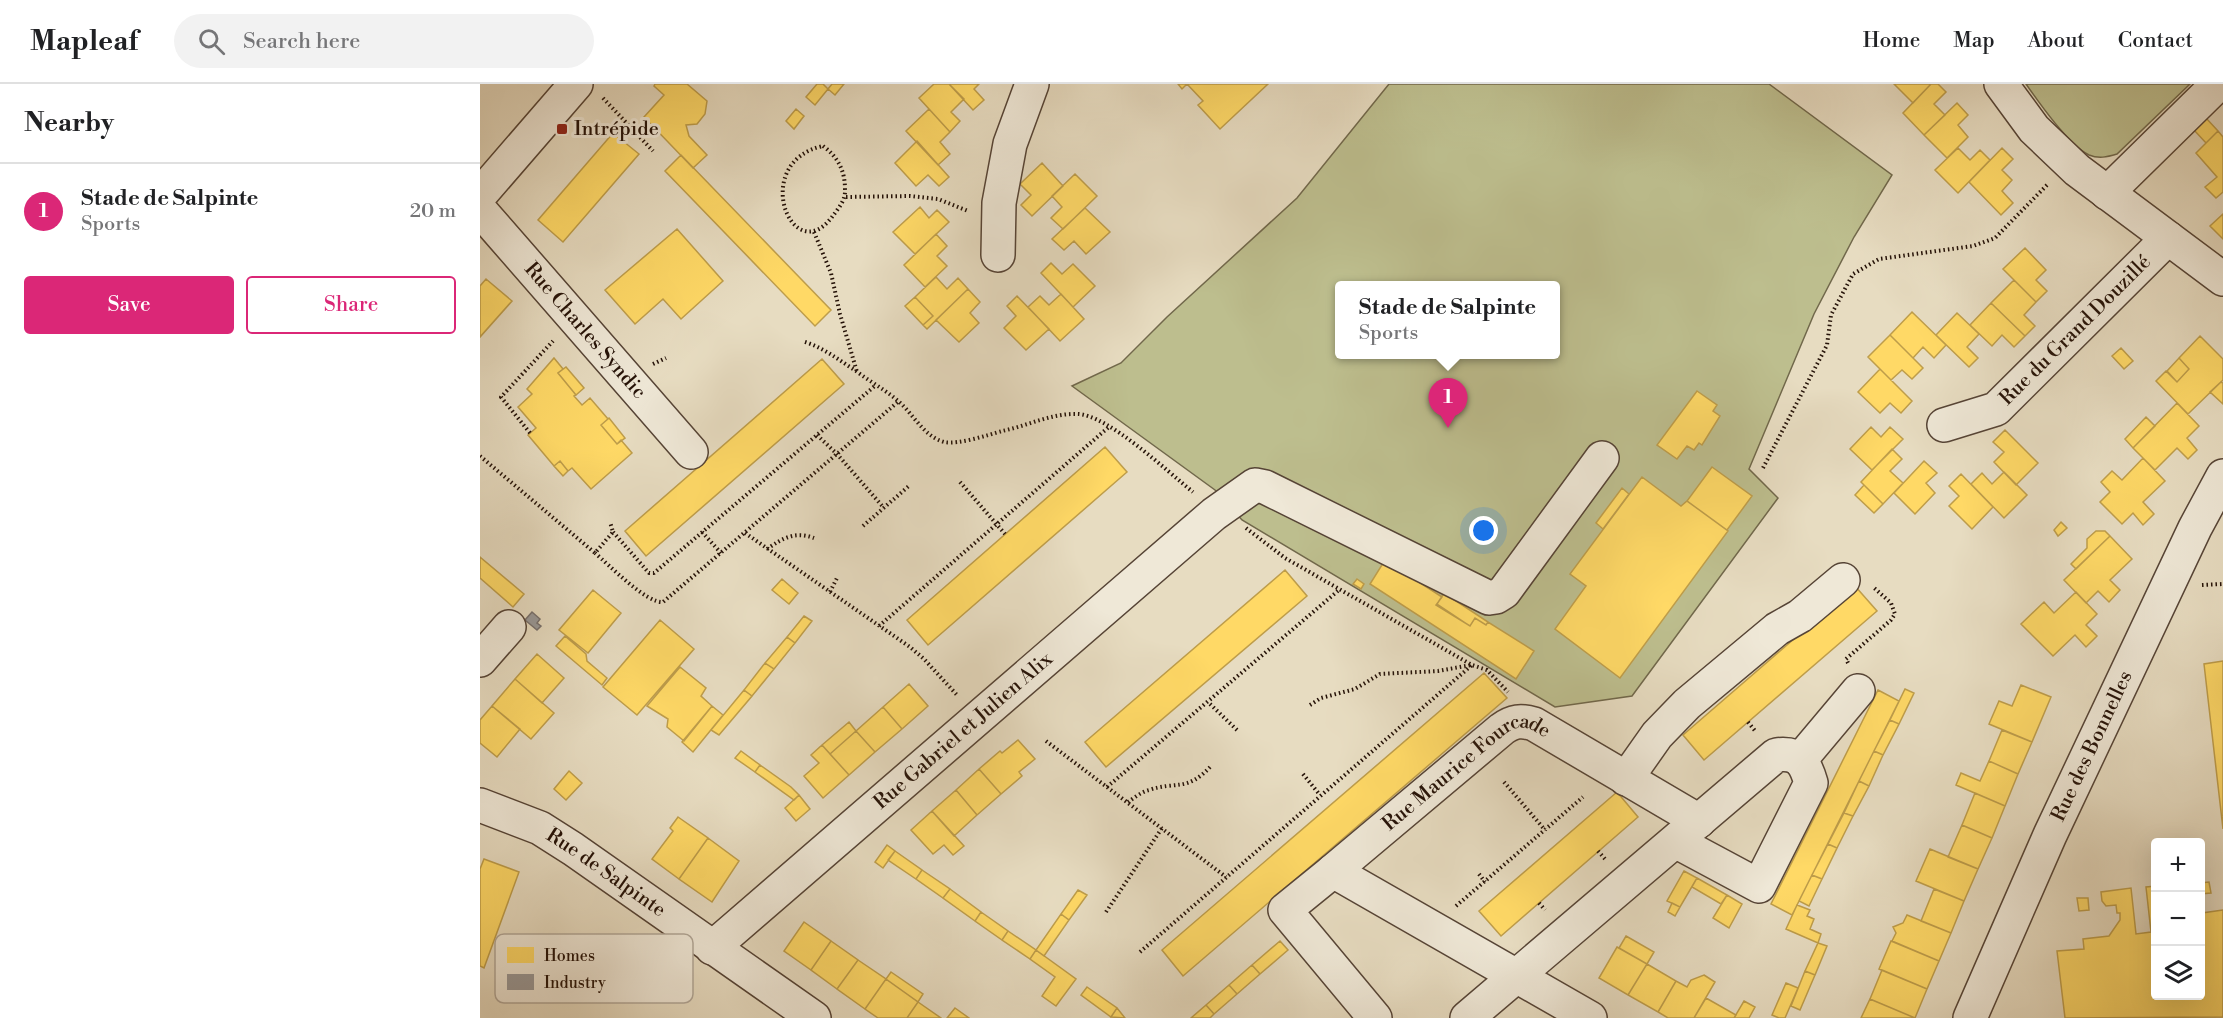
<!DOCTYPE html>
<html lang="en">
<head>
<meta charset="utf-8">
<style>
  :root { --surface:#fff; --page:#f2f2f2; --text:#202124; --muted:#757577; --line:#e0e0e0; --accent:#db2777 }
  body { margin:0; font-family:"Libre Bodoni",serif; background:var(--page); color:var(--text) }
  .controls { position:absolute; right:18px; bottom:18px; display:grid; overflow:hidden; border-radius:6px; box-shadow:0 6px 24px #0002 }
  .controls button { width:54px; height:54px; display:grid; place-items:center; padding:0; border:0; border-bottom:2px solid var(--line); background:var(--surface); color:var(--text); font:30px sans-serif }
  .you { position:absolute; left:1004px; top:447px; width:21px; height:21px; margin:-15px; border:4px solid #fff; border-radius:50%; background:#1a73e8; box-shadow:0 0 0 9px #1a73e833 }
  .badge { display:grid; place-items:center; width:39px; height:39px; border-radius:50%; background:var(--accent); color:#fff; font-size:20px; font-weight:700 }
  .pin { position:absolute; translate:-50% -50px; filter:drop-shadow(0 2px 3px #0008) }
  .pin::after { content:''; position:absolute; top:32px; width:21px; height:18px; background:inherit; clip-path:polygon(0 0,100% 0,50% 100%) }
  .popup { position:absolute; left:855px; top:197px; width:225px; height:78px; box-sizing:border-box; display:grid; place-content:center; border-radius:6px; background:var(--surface); filter:drop-shadow(0 2px 4px #0005); font-size:20px; white-space:nowrap; color:var(--muted) }
  .popup b { font-size:22px; color:var(--text) }
  .popup::after { content:''; position:absolute; left:50%; top:100%; margin-left:-12px; border:12px solid transparent; border-top-color:var(--surface) }
  .list { margin:0; padding:0; list-style:none }
  h2 { display:flex; justify-content:space-between; align-items:center; height:78px; margin:0; padding:0 24px; font-size:26px }
  h2 small { font-size:20px; font-weight:400; color:var(--muted) }
  .list li { display:grid; grid-template-columns:39px 1fr auto; gap:18px; align-items:center; box-sizing:border-box; height:96px; padding:0 24px; border-top:2px solid var(--line) }
  .list b { display:block; font-size:22px; white-space:nowrap }
  .list p { margin:0; font-size:20px; white-space:nowrap; color:var(--muted) }
  .list em { font-size:20px; font-style:normal; color:var(--muted) }
  .actions { display:flex; gap:12px; padding:18px 24px }
  .actions a { flex:1; padding:14px 0; border:2px solid var(--accent); border-radius:6px; text-align:center; font-size:21px; color:var(--accent) }
  .actions .main { background:var(--accent); color:#fff }
  .icon { flex:none; width:33px; height:33px; fill:none; stroke:currentColor; stroke-width:2; stroke-linecap:round; stroke-linejoin:round }
  .map { position:relative; flex:none; width:1743px; height:934px; overflow:hidden }
  header { display:flex; align-items:center; gap:36px; box-sizing:border-box; height:84px; padding:0 30px; background:var(--surface); border-bottom:2px solid var(--line) }
  header strong { font-size:28px }
  nav { display:flex; gap:33px; margin-inline-start:auto; font-size:21px }
  .search { width:420px; height:54px; background:var(--page); display:flex; align-items:center; gap:15px; box-sizing:border-box; padding:0 21px; border-radius:33px; color:var(--muted); font-size:22px }
  main { display:flex }
  aside { flex:1; background:var(--surface) }
  .map>svg:first-child { display:block }
</style>
</head>
<body>
<header>
<strong>Mapleaf</strong>
<div class="search"><svg class="icon" aria-label="search" viewBox="0 0 24 24"><circle cx="10" cy="10" r="6"/><path d="M15 15l6 6"/></svg>Search here</div>
<nav><a>Home</a><a>Map</a><a>About</a><a>Contact</a></nav>
</header>
<main>
<aside>
<h2>Nearby<small></small></h2>
<ul class="list">
<li><span class="badge">1</span><div><b>Stade de Salpinte</b><p>Sports</p></div><em>20 m</em></li>
</ul>
<div class="actions"><a class="main">Save</a><a>Share</a></div>
</aside>
<div class="map">
<svg width="1743" height="934" viewBox="0 0 1743 934">
  <rect width="100%" height="100%" fill="#e7dcc1"/>
  <filter id="stains"><feTurbulence type="fractalNoise" baseFrequency=".00333" numOctaves="4"/><feColorMatrix values="0 0 0 0 .2 0 0 0 0 .09 0 0 0 0 .02 0 0 0 .5 -.17"/></filter>
  <radialGradient id="worn" r=".72"><stop offset=".6" stop-color="#630" stop-opacity="0"/><stop offset="1" stop-color="#630" stop-opacity=".3"/></radialGradient>
  <path fill="#bdbe8e" stroke="#71684b" stroke-width="1.5" fill-rule="evenodd" d="M 909,0 L 1289,0 L 1412,91 L 1374,153 L 1334,230 L 1269,385 L 1298,414 L 1152,612 L 1075,623 L 762,436 L 735,406 L 592,302 L 641,279 L 687,233 L 817,114 ZM 860,202 L 1076,202 L 1076,270 L 860,270 Z
    M 1546,0 L 1710,0 L 1637,70 C 1627,73 1619,75 1609,71 C 1588,60 1560,20 1546,0 Z"/>
  <path fill="#ffd966" stroke="#be9d4a" stroke-width="1.5" d="M 175,0 L 207,0 L 227,17 L 225,30 L 217,40 L 206,41 L 209,52 L 227,71 L 213,84 L 164,33 L 184,11 L 174,2 Z
    M 337,0 L 343,0 L 348,5 L 335,21 L 326,13 Z
    M 352,0 L 364,0 L 355,11 L 348,5 Z
    M 454,0 L 469,0 L 484,15 L 471,28 L 480,37 L 470,48 L 439,14 Z
    M 469,0 L 499,0 L 494,5 L 504,16 L 493,26 Z
    M 698,0 L 788,0 L 740,45 L 718,21 L 723,17 L 707,0 L 702,5 Z
    M 1414,0 L 1451,0 L 1433,19 Z
    M 1451,0 L 1458,0 L 1466,8 L 1454,20 L 1465,31 L 1444,51 L 1423,29 Z
    M 1477,19 L 1488,31 L 1478,41 L 1488,53 L 1467,74 L 1444,51 Z
    M 316,25 L 324,32 L 314,45 L 306,37 Z
    M 449,25 L 470,48 L 460,58 L 470,70 L 458,81 L 426,47 Z
    M 1726,34 L 1738,47 L 1726,59 L 1714,46 Z
    M 1738,47 L 1743,53 L 1743,108 L 1736,114 L 1725,103 L 1737,93 L 1716,69 Z
    M 133,49 L 159,70 L 83,158 L 58,136 Z
    M 437,57 L 469,93 L 459,102 L 448,91 L 436,102 L 415,79 Z
    M 1478,64 L 1490,76 L 1500,66 L 1510,76 L 1478,109 L 1455,86 Z
    M 1522,64 L 1533,75 L 1522,86 L 1532,96 L 1522,107 L 1533,119 L 1521,131 L 1489,98 Z
    M 201,71 L 351,226 L 335,242 L 185,87 Z
    M 562,79 L 583,102 L 552,132 L 541,121 L 551,111 L 540,100 Z
    M 595,90 L 617,112 L 583,145 L 571,134 L 582,123 L 572,112 Z
    M 440,123 L 449,134 L 457,126 L 469,138 L 435,170 L 413,148 Z
    M 605,124 L 630,148 L 606,170 L 594,157 L 584,166 L 572,155 Z
    M 1743,130 L 1743,155 L 1730,142 Z
    M 197,145 L 243,197 L 201,235 L 183,215 L 155,240 L 125,206 Z
    M 456,150 L 467,162 L 457,172 L 467,182 L 445,203 L 424,181 Z
    M 1545,164 L 1566,186 L 1556,196 L 1567,207 L 1556,218 L 1523,185 Z
    M 571,179 L 582,190 L 593,180 L 615,202 L 593,223 L 561,189 Z
    M 456,193 L 467,205 L 478,194 L 488,205 L 447,245 L 443,241 L 453,232 L 435,213 Z
    M 6,195 L 32,217 L 0,253 L 0,202 Z
    M 1534,196 L 1556,218 L 1544,231 L 1555,242 L 1545,252 L 1511,219 Z
    M 488,205 L 500,218 L 490,229 L 499,239 L 479,258 L 456,236 Z
    M 581,210 L 604,235 L 580,257 L 548,223 L 560,212 L 569,221 Z
    M 537,212 L 569,245 L 546,266 L 524,244 L 536,232 L 527,222 Z
    M 435,213 L 453,232 L 443,241 L 425,222 Z
    M 1511,219 L 1545,252 L 1534,263 L 1522,251 L 1512,262 L 1490,241 Z
    M 1432,228 L 1466,261 L 1454,274 L 1443,263 L 1433,274 L 1410,251 Z
    M 1477,229 L 1499,250 L 1487,263 L 1498,274 L 1489,283 L 1456,251 Z
    M 1410,251 L 1443,284 L 1432,295 L 1422,286 L 1411,296 L 1388,273 Z
    M 1720,252 L 1743,275 L 1743,296 L 1708,330 L 1676,297 L 1686,287 L 1697,298 L 1709,285 L 1699,274 Z
    M 1641,264 L 1653,277 L 1644,285 L 1632,272 Z
    M 74,274 L 83,285 L 78,289 L 96,311 L 94,312 L 102,321 L 110,314 L 128,335 L 121,341 L 137,360 L 141,356 L 152,369 L 111,405 L 92,384 L 88,387 L 80,377 L 74,382 L 48,351 L 56,344 L 38,323 L 52,310 L 47,305 Z
    M 1699,274 L 1709,285 L 1697,298 L 1687,287 Z
    M 342,275 L 364,300 L 166,472 L 145,447 Z
    M 86,283 L 104,304 L 96,311 L 78,289 Z
    M 1400,285 L 1432,317 L 1421,329 L 1410,319 L 1400,329 L 1378,308 Z
    M 1741,298 L 1743,299 L 1743,320 L 1730,308 Z
    M 1217,307 L 1237,321 L 1233,327 L 1240,332 L 1222,361 L 1219,359 L 1214,366 L 1207,362 L 1197,375 L 1177,361 Z
    M 1697,319 L 1719,342 L 1707,354 L 1717,366 L 1708,375 L 1697,364 L 1675,386 L 1653,364 Z
    M 1666,333 L 1675,342 L 1653,364 L 1645,355 Z
    M 129,334 L 145,354 L 137,360 L 121,341 Z
    M 1391,343 L 1401,353 L 1410,343 L 1423,355 L 1392,386 L 1370,365 Z
    M 1525,346 L 1558,379 L 1536,401 L 1514,378 L 1524,368 L 1513,358 Z
    M 625,363 L 647,388 L 448,561 L 427,536 Z
    M 1412,365 L 1422,375 L 1410,387 L 1423,399 L 1403,420 L 1381,398 Z
    M 1663,374 L 1685,397 L 1663,418 L 1674,430 L 1663,441 L 1653,429 L 1642,440 L 1620,418 L 1630,408 L 1621,398 L 1632,387 L 1642,396 Z
    M 80,377 L 88,387 L 83,392 L 74,382 Z
    M 1444,377 L 1457,389 L 1446,399 L 1455,409 L 1435,430 L 1414,409 Z
    M 1232,383 L 1272,412 L 1247,446 L 1207,417 Z
    M 1524,388 L 1547,411 L 1524,434 L 1491,400 L 1502,389 L 1512,400 Z
    M 1481,390 L 1513,423 L 1492,445 L 1469,422 L 1479,412 L 1469,402 Z
    M 1162,393 L 1201,422 L 1207,417 L 1248,447 L 1140,594 L 1075,545 L 1106,502 L 1090,490 Z
    M 1384,401 L 1403,420 L 1394,429 L 1375,411 Z
    M 1142,404 L 1149,410 L 1123,445 L 1116,439 Z
    M 1581,438 L 1587,444 L 1578,452 L 1574,446 Z
    M 1616,447 L 1625,447 L 1630,452 L 1596,485 L 1591,480 L 1607,464 L 1607,455 Z
    M 1630,452 L 1652,475 L 1630,496 L 1640,506 L 1629,518 L 1618,507 L 1606,519 L 1584,496 Z
    M 0,473 L 44,510 L 33,523 L 0,494 Z
    M 905,476 L 962,513 L 956,521 L 990,542 L 995,534 L 1006,541 L 1008,538 L 1054,567 L 1036,595 L 890,500 Z
    M 805,486 L 827,512 L 626,683 L 605,658 Z
    M 302,495 L 318,509 L 309,520 L 292,506 Z
    M 877,495 L 884,500 L 881,505 L 873,500 Z
    M 1375,502 L 1397,527 L 1224,676 L 1203,651 Z
    M 113,506 L 141,529 L 108,569 L 79,546 Z
    M 1596,508 L 1617,530 L 1606,541 L 1617,552 L 1606,563 L 1595,551 L 1573,572 L 1541,540 L 1564,518 L 1574,529 Z
    M 964,509 L 1008,538 L 1006,541 L 995,534 L 990,542 L 957,520 Z
    M 324,532 L 332,537 L 315,559 L 307,553 Z
    M 180,536 L 214,565 L 157,631 L 123,603 Z
    M 85,552 L 106,570 L 107,577 L 127,594 L 122,601 L 76,562 Z
    M 307,553 L 315,559 L 294,585 L 285,579 Z
    M 57,570 L 84,594 L 62,619 L 35,595 Z
    M 1743,577 L 1743,745 L 1724,580 Z
    M 285,579 L 294,585 L 272,612 L 264,606 Z
    M 200,583 L 226,604 L 221,612 L 232,622 L 204,657 L 187,643 L 188,635 L 167,622 Z
    M 1004,589 L 1027,614 L 703,892 L 682,866 Z
    M 35,595 L 74,629 L 51,655 L 12,622 Z
    M 429,600 L 448,622 L 422,645 L 403,623 Z
    M 1541,601 L 1571,613 L 1552,658 L 1509,640 L 1519,617 L 1532,622 Z
    M 1425,605 L 1434,609 L 1419,640 L 1410,636 Z
    M 264,606 L 272,612 L 239,651 L 231,646 Z
    M 1398,606 L 1419,617 L 1312,831 L 1291,820 Z
    M 12,622 L 40,645 L 17,673 L 0,659 L 0,636 Z
    M 232,622 L 243,631 L 213,668 L 202,658 Z
    M 403,623 L 422,645 L 395,668 L 376,647 Z
    M 1410,636 L 1419,640 L 1403,671 L 1394,667 Z
    M 369,638 L 376,647 L 350,670 L 342,661 Z
    M 1522,646 L 1552,658 L 1538,690 L 1509,677 Z
    M 376,647 L 395,668 L 369,691 L 350,670 Z
    M 538,656 L 555,675 L 539,688 L 542,692 L 521,710 L 499,685 L 520,667 L 522,669 Z
    M 342,661 L 369,691 L 343,714 L 324,692 L 339,679 L 331,671 Z
    M 261,667 L 280,681 L 275,688 L 255,674 Z
    M 1394,667 L 1403,671 L 1389,702 L 1379,697 Z
    M 1509,677 L 1538,690 L 1525,722 L 1476,701 L 1481,689 L 1500,697 Z
    M 280,681 L 311,703 L 319,711 L 314,716 L 275,688 Z
    M 499,685 L 521,710 L 497,731 L 476,706 Z
    M 89,687 L 102,699 L 86,716 L 74,705 Z
    M 1379,697 L 1389,702 L 1373,732 L 1364,729 Z
    M 476,706 L 497,731 L 474,752 L 452,727 Z
    M 1137,708 L 1158,733 L 1021,852 L 999,827 Z
    M 1495,709 L 1525,722 L 1512,754 L 1482,741 Z
    M 319,711 L 330,725 L 316,737 L 305,724 Z
    M 452,727 L 484,762 L 473,771 L 464,761 L 453,770 L 431,746 Z
    M 1364,729 L 1373,732 L 1357,764 L 1348,760 Z
    M 198,733 L 228,754 L 199,795 L 172,775 L 193,747 L 190,744 Z
    M 1482,741 L 1512,754 L 1498,785 L 1468,773 Z
    M 228,754 L 259,777 L 232,818 L 199,795 Z
    M 1348,760 L 1357,764 L 1342,795 L 1332,791 Z
    M 407,761 L 415,767 L 403,784 L 395,778 Z
    M 1450,765 L 1498,785 L 1484,817 L 1436,797 Z
    M 415,767 L 442,786 L 436,795 L 408,776 Z
    M 4,775 L 39,788 L 4,884 L 0,882 L 0,785 Z
    M 442,786 L 470,805 L 463,814 L 436,795 Z
    M 1204,787 L 1217,794 L 1200,823 L 1187,817 Z
    M 1332,791 L 1342,795 L 1329,822 L 1319,817 Z
    M 1217,794 L 1247,811 L 1241,820 L 1212,803 Z
    M 1729,798 L 1731,809 L 1720,810 L 1720,799 Z
    M 1676,802 L 1676,912 L 1720,912 L 1722,829 L 1743,826 L 1743,933 L 1585,934 L 1577,867 L 1604,865 L 1603,855 L 1629,852 L 1640,836 L 1640,829 L 1637,829 L 1636,821 L 1626,822 L 1622,817 L 1621,808 L 1651,804 L 1656,850 L 1671,848 L 1666,803 Z
    M 470,805 L 501,828 L 495,837 L 463,814 Z
    M 1454,805 L 1484,817 L 1471,849 L 1441,837 Z
    M 598,806 L 607,811 L 589,836 L 581,830 Z
    M 1247,811 L 1262,820 L 1249,844 L 1233,834 Z
    M 1597,814 L 1608,814 L 1609,826 L 1599,827 Z
    M 1192,819 L 1200,823 L 1195,832 L 1188,828 Z
    M 1317,821 L 1330,826 L 1327,832 L 1334,835 L 1330,845 L 1341,850 L 1338,859 L 1306,845 Z
    M 501,828 L 528,847 L 522,856 L 495,837 Z
    M 581,830 L 589,836 L 564,872 L 556,866 Z
    M 1427,831 L 1471,849 L 1459,877 L 1412,857 L 1416,849 L 1413,843 L 1423,839 Z
    M 324,838 L 351,857 L 331,886 L 304,867 Z
    M 528,847 L 556,866 L 550,875 L 522,856 Z
    M 1146,852 L 1174,868 L 1167,880 L 1139,864 Z
    M 351,857 L 378,876 L 357,905 L 331,886 Z
    M 800,857 L 808,866 L 780,890 L 772,881 Z
    M 1411,857 L 1459,877 L 1447,905 L 1399,885 Z
    M 1338,859 L 1347,862 L 1335,891 L 1325,887 Z
    M 1137,863 L 1167,880 L 1148,911 L 1119,894 Z
    M 556,866 L 596,895 L 576,922 L 562,912 L 575,893 L 550,875 Z
    M 378,876 L 406,895 L 385,925 L 357,905 Z
    M 1167,880 L 1196,897 L 1178,928 L 1148,911 Z
    M 772,881 L 780,890 L 757,910 L 749,901 Z
    M 1402,886 L 1447,905 L 1435,934 L 1390,915 Z
    M 1325,887 L 1335,891 L 1320,926 L 1311,922 Z
    M 411,888 L 443,910 L 438,918 L 406,895 Z
    M 1224,891 L 1235,898 L 1214,934 L 1188,934 L 1178,928 L 1196,897 L 1207,903 L 1211,896 Z
    M 406,895 L 438,918 L 427,934 L 398,934 L 385,925 Z
    M 1306,899 L 1318,904 L 1305,934 L 1299,934 L 1292,931 Z
    M 749,901 L 757,910 L 734,930 L 726,921 Z
    M 607,903 L 637,924 L 631,933 L 601,911 Z
    M 1226,914 L 1256,931 L 1254,934 L 1214,934 Z
    M 1390,915 L 1435,934 L 1381,934 Z
    M 1264,917 L 1275,923 L 1269,934 L 1254,934 Z
    M 438,918 L 461,934 L 427,934 Z
    M 726,921 L 734,930 L 730,934 L 711,934 Z
    M 475,924 L 489,934 L 467,934 Z
    M 637,924 L 645,934 L 631,933 Z"/>
  <path fill="#999" stroke="#76706e" stroke-width="1.5" d="M 52,528 L 60,535 L 57,539 L 61,542 L 57,546 L 45,536 Z"/>
  <g fill="none" stroke-linecap="round" stroke-linejoin="round">
    <g stroke="#564436" stroke-width="36">
      <g id="minor">
        <path d="M 1521,0 L 1554,45 L 1597,86 L 1743,195"/>
        <path d="M 1627,109 L 1738,0"/>
        <path d="M 0,111 L 96,0"/>
        <path id="s1" d="M 0,126 L 211,368"/>
        <path d="M 518,171 L 519,119 L 530,60 L 552,0"/>
        <path id="s2" d="M 1464,341 L 1516,325 L 1688,154"/>
        <path d="M 0,576 L 29,543"/>
        <path d="M 1320,676 L 1378,607"/>
        <path d="M 1146,695 L 1177,651 L 1207,620 L 1297,545 L 1320,532 L 1363,496"/>
        <path id="s3" d="M 0,721 L 60,744 L 93,765 L 334,934"/>
        <path id="s4" d="M 853,787 L 1022,645 C 1033,637 1041,636 1054,640 L 1219,737"/>
        <path id="s5" d="M 232,864 L 734,430 L 775,401 L 785,403 L 1009,514 L 1016,513 L 1024,508 L 1122,374"/>
        <path d="M 895,934 L 805,826 L 853,787 L 1110,934"/>
        <path d="M 987,934 L 1296,671 C 1319,668 1325,678 1331,699 L 1279,802 L 1195,757"/>
        <path id="s6" d="M 1490,934 L 1570,751 L 1715,444 L 1743,392"/>
      </g>
    </g>
    <path stroke="#251208" stroke-width="4" stroke-dasharray="1.5 3" stroke-linecap="butt" d="M 123,14 L 173,67
      M 343,62 C 358,73 365,87 365,105 C 366,116 358,125 352,133 C 312,186 269,78 343,62 Z
      M 366,113 L 430,112 L 458,115 L 488,127
      M 334,148 L 351,189 L 360,230 L 377,288
      M 325,258 C 344,264 359,276 376,287 C 389,297 404,305 417,316 C 433,329 443,352 464,358 C 478,361 508,351 522,347 C 547,342 572,329 597,330 C 627,330 688,388 713,408
      M 173,280 L 186,274
      M 50,349 L 21,313 L 73,257
      M 337,351 L 357,370 L 404,424
      M 0,372 L 115,469 L 133,448 L 130,438
      M 1283,384 L 1347,261 L 1351,231 L 1373,190 L 1399,175 L 1493,162 L 1515,154 L 1567,101
      M 480,398 L 525,450
      M 383,442 L 430,401
      M 766,444 L 805,474 L 992,581 L 1007,586 L 1028,608
      M 133,448 L 169,489 L 174,489 L 396,301
      M 222,448 L 241,469
      M 265,449 L 430,563 L 444,575 L 477,611
      M 287,465 C 303,454 315,447 334,454
      M 115,469 C 128,480 167,520 183,518 L 419,317
      M 1722,501 L 1743,500
      M 350,508 L 358,492
      M 399,542 L 630,342
      M 1368,579 L 1366,575 L 1411,536 L 1415,530 L 1411,519 L 1393,503
      M 730,620 L 758,647
      M 830,621 L 841,614 L 875,605 L 900,590 L 958,587 L 991,581
      M 1268,638 L 1276,648
      M 566,657 L 746,793
      M 823,690 L 840,711
      M 1024,698 L 1065,746
      M 627,703 L 859,506
      M 648,718 C 654,714 661,708 669,706 C 695,697 707,708 730,683
      M 1118,767 L 1125,775
      M 999,790 L 1005,798
      M 1059,819 L 1065,826
      M 976,822 L 1103,713
      M 626,828 L 682,744
      M 660,868 L 992,581"/>
    <use href="#minor" stroke="#efe8d7" stroke-width="33"/>
  </g>
  <rect fill="#8f2418" stroke="#efe8d7" stroke-width="2" x="76" y="39" width="12" height="12" rx="3"/>
  <g text-anchor="middle" dominant-baseline="central" stroke-width="6" stroke-linejoin="round" paint-order="stroke">
    <g font-size="20" fill="#251208" stroke="#efe8d7" text-anchor="start">
      <text x="94" y="45">Intrépide</text>
    </g>
    <g font-size="20" fill="#251208" stroke="#efe8d7">
      <text stroke="none"><textPath href="#s2" startOffset="166">Rue du Grand Douzillé</textPath></text>
      <text stroke="none"><textPath href="#s1" startOffset="160">Rue Charles Syndic</textPath></text>
      <text stroke="none"><textPath href="#s5" startOffset="332">Rue Gabriel et Julien Alix</textPath></text>
      <text stroke="none"><textPath href="#s6" startOffset="298">Rue des Bonnelles</textPath></text>
      <text stroke="none"><textPath href="#s4" startOffset="170">Rue Maurice Fourcade</textPath></text>
      <text stroke="none"><textPath href="#s3" startOffset="144">Rue de Salpinte</textPath></text>
    </g>
  </g>
  <rect x="15" y="850" width="198" height="69" rx="9" fill="#efe8d7" stroke="#b2a899" stroke-width="1.5"/>
  <rect x="27" y="863" width="27" height="16" fill="#ffd966"/>
  <rect x="27" y="890" width="27" height="16" fill="#999"/>
  <g font-size="16" fill="#251208">
    <text x="64" y="877">Homes</text>
    <text x="64" y="904">Industry</text>
  </g>
  <rect width="100%" height="100%" filter="url(#stains)"/>
  <rect width="100%" height="100%" fill="url(#worn)"/>
</svg>
<div class="controls">
<button>+</button>
<button>−</button>
<button><svg class="icon" aria-label="layers" viewBox="0 0 24 24"><path d="M12 4l9 5-9 5-9-5zM3 14l9 5 9-5"/></svg></button>
</div>
<div class="you"></div>
<div class="pin badge" style="left:968px;top:344px">1</div>
<div class="popup"><b>Stade de Salpinte</b>Sports</div>
</div>
</main>
</body>
</html>
